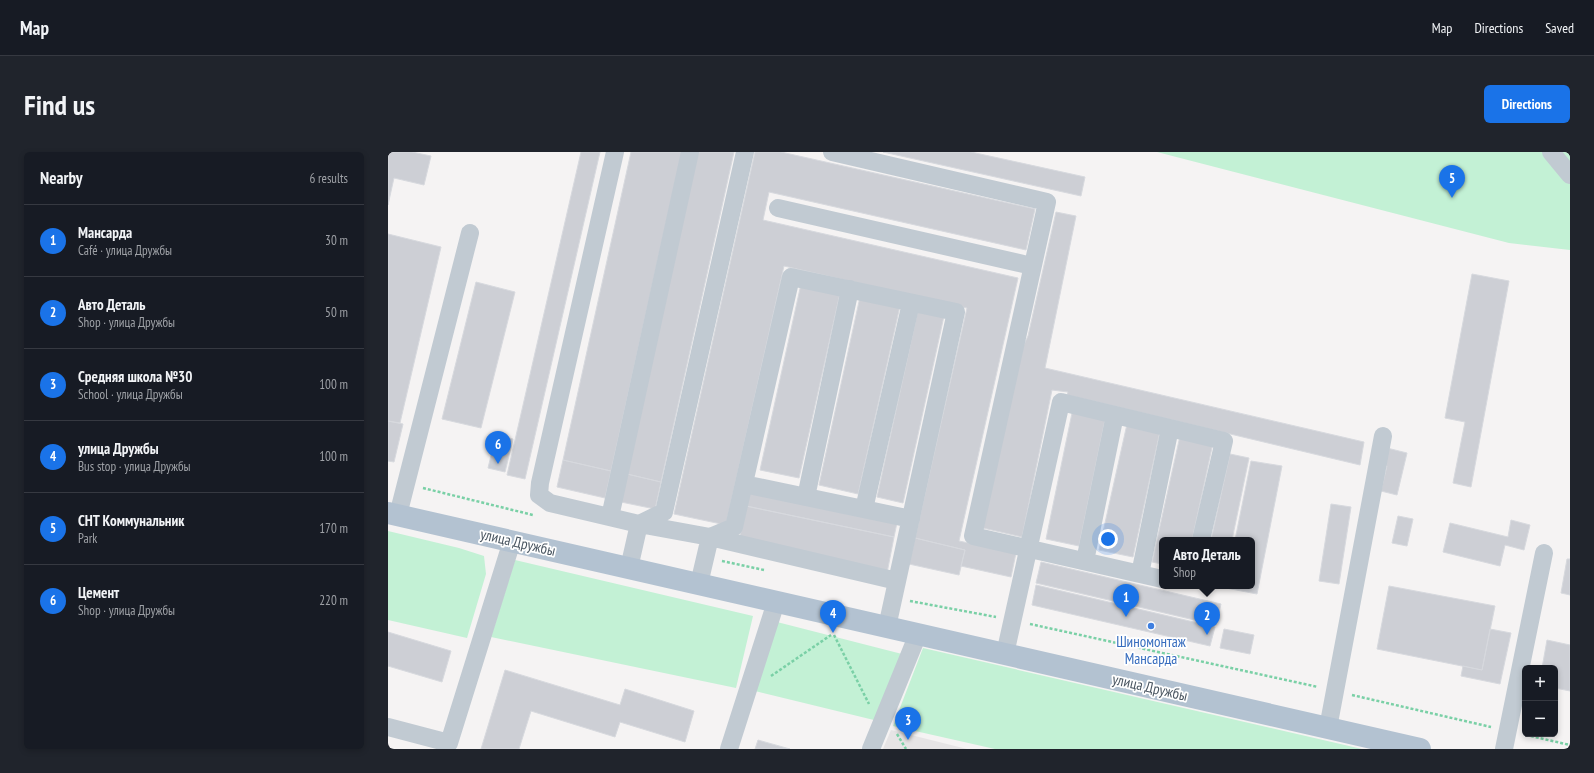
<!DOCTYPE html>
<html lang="en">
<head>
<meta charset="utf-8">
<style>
  :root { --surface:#171b24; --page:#20242c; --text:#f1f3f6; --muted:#9ea1a6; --line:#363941; --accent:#1a73e8 }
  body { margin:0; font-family:"PT Sans Narrow",sans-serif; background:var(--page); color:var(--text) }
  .controls { position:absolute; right:12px; bottom:12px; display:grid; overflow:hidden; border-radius:6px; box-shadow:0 2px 6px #0003 }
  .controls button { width:36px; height:36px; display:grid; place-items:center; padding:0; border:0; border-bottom:1px solid var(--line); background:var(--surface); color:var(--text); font:20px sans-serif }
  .you { position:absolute; left:720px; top:387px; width:14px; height:14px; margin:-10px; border:3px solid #fff; border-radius:50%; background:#1a73e8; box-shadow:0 0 0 6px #1a73e833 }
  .badge { display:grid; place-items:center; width:26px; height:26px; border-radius:50%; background:var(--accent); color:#fff; font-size:13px; font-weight:700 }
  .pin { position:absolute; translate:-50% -33px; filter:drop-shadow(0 1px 2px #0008) }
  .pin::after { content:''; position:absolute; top:21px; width:14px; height:12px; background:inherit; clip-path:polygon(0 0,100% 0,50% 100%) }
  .popup { position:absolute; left:771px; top:385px; width:96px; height:52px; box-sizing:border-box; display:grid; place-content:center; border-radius:6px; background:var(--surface); filter:drop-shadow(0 1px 3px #0005); font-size:13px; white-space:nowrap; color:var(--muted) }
  .popup b { font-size:15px; color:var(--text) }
  .popup::after { content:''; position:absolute; left:50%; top:100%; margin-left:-8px; border:8px solid transparent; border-top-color:var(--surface) }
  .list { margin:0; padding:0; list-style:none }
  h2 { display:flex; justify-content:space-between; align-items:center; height:52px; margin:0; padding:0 16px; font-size:17px }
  h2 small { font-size:13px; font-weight:400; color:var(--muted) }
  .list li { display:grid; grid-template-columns:26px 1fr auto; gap:12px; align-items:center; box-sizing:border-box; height:72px; padding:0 16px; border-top:1px solid var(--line) }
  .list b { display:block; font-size:15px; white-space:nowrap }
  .list p { margin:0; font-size:13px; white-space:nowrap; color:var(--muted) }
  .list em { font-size:13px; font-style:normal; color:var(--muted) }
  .map { position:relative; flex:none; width:1182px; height:597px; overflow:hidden; border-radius:6px }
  header { display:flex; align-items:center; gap:24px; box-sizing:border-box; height:56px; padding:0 20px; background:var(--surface); border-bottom:1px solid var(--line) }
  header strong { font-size:19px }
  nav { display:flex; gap:22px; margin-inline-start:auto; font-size:14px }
  .intro { display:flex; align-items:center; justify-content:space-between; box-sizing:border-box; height:96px; padding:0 24px }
  h1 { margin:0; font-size:28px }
  .button { padding:10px 18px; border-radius:6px; background:var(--accent); color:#fff; font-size:14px; font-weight:700 }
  main { display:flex; gap:24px; padding:0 24px }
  aside { flex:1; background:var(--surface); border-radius:6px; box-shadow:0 2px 6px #0003 }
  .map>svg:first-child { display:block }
</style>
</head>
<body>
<header>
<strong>Map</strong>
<nav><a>Map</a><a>Directions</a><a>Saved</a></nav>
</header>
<div class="intro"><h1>Find us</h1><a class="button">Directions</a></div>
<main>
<aside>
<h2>Nearby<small>6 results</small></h2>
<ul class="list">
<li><span class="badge">1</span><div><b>Мансарда</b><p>Café · улица Дружбы</p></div><em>30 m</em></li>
<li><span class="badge">2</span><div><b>Авто Деталь</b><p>Shop · улица Дружбы</p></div><em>50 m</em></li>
<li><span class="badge">3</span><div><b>Средняя школа №30</b><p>School · улица Дружбы</p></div><em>100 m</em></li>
<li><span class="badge">4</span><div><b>улица Дружбы</b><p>Bus stop · улица Дружбы</p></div><em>100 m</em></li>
<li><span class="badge">5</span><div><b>СНТ Коммунальник</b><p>Park</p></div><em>170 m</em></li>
<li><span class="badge">6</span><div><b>Цемент</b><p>Shop · улица Дружбы</p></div><em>220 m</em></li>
</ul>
</aside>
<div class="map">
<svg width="1182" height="597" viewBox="0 0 1182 597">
  <rect width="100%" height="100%" fill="#f5f3f3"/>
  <path fill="#e6e4e5" d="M 503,578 L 579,597 L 495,597 Z"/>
  <path fill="#c3f1d5" d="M 769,0 L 1182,0 L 1182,98 L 1121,91 Z
    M 0,379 L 71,396 L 96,404 L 98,422 L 79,486 L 0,468 Z
    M 127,408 L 365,464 L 348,536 L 103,485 Z
    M 389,470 L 514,502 L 490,569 L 367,539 Z
    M 535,496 L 974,597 L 607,597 L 505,574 Z"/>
  <path fill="#cdcfd5" stroke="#d7d9de" d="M 0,0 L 24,0 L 43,4 L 36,33 L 6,26 L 0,53 Z
    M 193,0 L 212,0 L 137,327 L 119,323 Z
    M 243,0 L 294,0 L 223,319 L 175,308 Z
    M 310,0 L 346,0 L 273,330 L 239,322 Z
    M 367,0 L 393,0 L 647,57 L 638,98 L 381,40 L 375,68 L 630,126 L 571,389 L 628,401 L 623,425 L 573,414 L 577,398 L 527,386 L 579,156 L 396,114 L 338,373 L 286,362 Z
    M 495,0 L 583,0 L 697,25 L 693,44 Z
    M 668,60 L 688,64 L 657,216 L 976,290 L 972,313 L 679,243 L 680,240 L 664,238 L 634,385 L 595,376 L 631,203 L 640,184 Z
    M 0,82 L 53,95 L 12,271 L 0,269 Z
    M 1084,122 L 1121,129 L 1083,335 L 1065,331 L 1077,270 L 1057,266 Z
    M 88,130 L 127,140 L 93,276 L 54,267 Z
    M 413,132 L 452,141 L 411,326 L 372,318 Z
    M 472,145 L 512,154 L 470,342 L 431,333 Z
    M 530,158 L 556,164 L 515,351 L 489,345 Z
    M 684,261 L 717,268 L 691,394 L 658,387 Z
    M 0,269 L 15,272 L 6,310 L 0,309 Z
    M 739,272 L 772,279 L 745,405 L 711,398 Z
    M 108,283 L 125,287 L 117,320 L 100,316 Z
    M 792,284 L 825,291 L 804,388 L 774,388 L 774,412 L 764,410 Z
    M 999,296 L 1019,301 L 1009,343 L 993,339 L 999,314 L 995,313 Z
    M 842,302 L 861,306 L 844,388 L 823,388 Z
    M 175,308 L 223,319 L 217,346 L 169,335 Z
    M 863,309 L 894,314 L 869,442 L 838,436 L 838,434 L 864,434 L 864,388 L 847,388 Z
    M 239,322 L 273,330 L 267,357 L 233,350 Z
    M 363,334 L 510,366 L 506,385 L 358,354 Z
    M 943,352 L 963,355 L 951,432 L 931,429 Z
    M 358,354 L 506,385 L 499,421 L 351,389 Z
    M 1010,364 L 1025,367 L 1019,394 L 1004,391 Z
    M 1123,368 L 1142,373 L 1136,398 L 1117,393 L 1112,414 L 1055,400 L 1062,371 L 1120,385 Z
    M 527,386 L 577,398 L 571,423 L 521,412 Z
    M 1179,407 L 1182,407 L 1182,443 L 1173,441 Z
    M 653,410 L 833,452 L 828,473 L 648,431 Z
    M 648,433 L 827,475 L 822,494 L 644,453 Z
    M 1001,434 L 1107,454 L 1094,518 L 989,497 Z
    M 836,477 L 866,483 L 862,502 L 832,496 Z
    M 1102,477 L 1123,481 L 1112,532 L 1073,524 L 1075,514 L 1094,518 Z
    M 0,480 L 63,499 L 54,530 L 0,514 Z
    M 1159,488 L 1182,493 L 1182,539 L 1167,536 L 1167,516 L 1154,516 Z
    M 117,518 L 232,553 L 237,537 L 306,559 L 297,590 L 232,570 L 227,585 L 143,559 L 131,597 L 93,597 Z
    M 370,588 L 402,597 L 367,597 Z"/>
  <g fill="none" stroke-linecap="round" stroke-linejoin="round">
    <path stroke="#7ad0a6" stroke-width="2.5" stroke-dasharray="3 2" stroke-linecap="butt" d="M 35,336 L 145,363
      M 334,409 L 376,418
      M 522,449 L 608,465
      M 642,472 L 930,535
      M 446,483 L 481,552
      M 383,524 L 443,483
      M 964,543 L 1103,575
      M 509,582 L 518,597
      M 1138,583 L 1182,593"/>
    <path stroke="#c1cad2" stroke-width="18" d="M 227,0 L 152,331 L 151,343 L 162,351 L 251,372 L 322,385 L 509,429
      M 444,0 L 659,50 L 585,384 L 774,427
      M 1163,0 L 1182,23
      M 390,56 L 644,114
      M 356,332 L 523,367
      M 418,345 L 462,137
      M 476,357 L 523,151
      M 10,363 L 82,81
      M 222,365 L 302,0
      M 697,409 L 727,263
      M 241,416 L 251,372 L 276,360 L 357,0
      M 752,422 L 782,276
      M 311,432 L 322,385 L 346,375 L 403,125 L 568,160 L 499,475
      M 617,502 L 673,250 L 836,289 L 813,388
      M 0,575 L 61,591 L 124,389
      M 940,576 L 995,284
      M 341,597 L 388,450
      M 483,597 L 530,482
      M 1116,597 L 1156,401"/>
    <path stroke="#b3c2d1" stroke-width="22" d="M 0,361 L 1032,597"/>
  </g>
  <circle fill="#3f7fe0" stroke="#fff" stroke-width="1.5" cx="763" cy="474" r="4"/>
  <g text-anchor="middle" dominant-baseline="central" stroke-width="3.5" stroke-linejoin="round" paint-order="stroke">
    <g font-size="15" fill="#4a5661" stroke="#fff">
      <text transform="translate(130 390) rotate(13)">улица Дружбы</text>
      <text transform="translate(762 535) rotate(13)">улица Дружбы</text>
    </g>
    <g font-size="15" fill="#366cbe" stroke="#fff">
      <text x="763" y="489">Шиномонтаж<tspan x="763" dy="17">Мансарда</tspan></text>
    </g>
  </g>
</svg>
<div class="controls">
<button>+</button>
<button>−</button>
</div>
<div class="you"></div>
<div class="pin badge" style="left:738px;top:465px">1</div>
<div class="pin badge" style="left:819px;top:483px">2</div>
<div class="popup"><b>Авто Деталь</b>Shop</div>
<div class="pin badge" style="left:520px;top:588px">3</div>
<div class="pin badge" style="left:445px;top:481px">4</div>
<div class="pin badge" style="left:1064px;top:46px">5</div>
<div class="pin badge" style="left:110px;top:312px">6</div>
</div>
</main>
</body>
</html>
